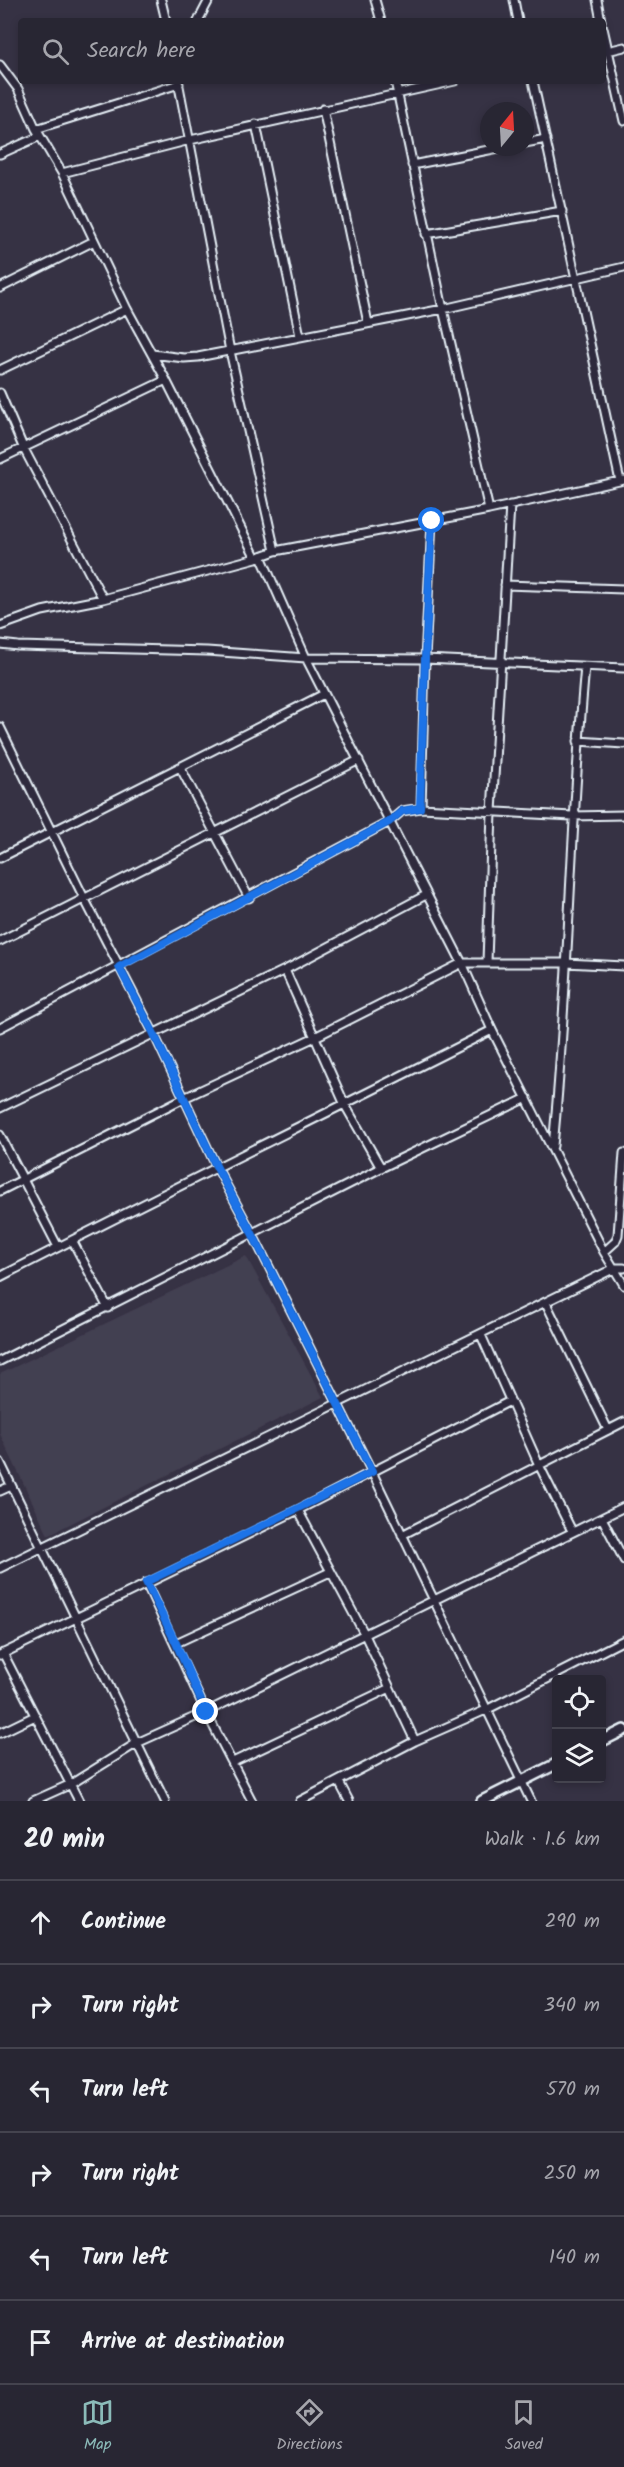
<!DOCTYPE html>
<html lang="en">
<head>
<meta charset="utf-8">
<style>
  :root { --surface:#282633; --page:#302e3b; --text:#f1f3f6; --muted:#a5a5ac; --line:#44434e; --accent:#8bbbb9 }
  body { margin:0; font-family:Kalam,sans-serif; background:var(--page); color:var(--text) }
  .controls { position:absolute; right:18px; bottom:18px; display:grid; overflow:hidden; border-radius:6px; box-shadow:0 3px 9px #0003 }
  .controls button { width:54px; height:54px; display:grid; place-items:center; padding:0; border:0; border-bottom:2px solid var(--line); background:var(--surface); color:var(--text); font:30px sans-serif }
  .compass { position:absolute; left:480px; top:102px; width:54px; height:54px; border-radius:50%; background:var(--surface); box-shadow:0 3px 9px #0003; rotate:18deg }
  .stop { position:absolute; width:18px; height:18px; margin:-14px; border:4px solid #1a73e8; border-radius:50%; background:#fff }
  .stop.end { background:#1a73e8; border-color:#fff; box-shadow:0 2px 6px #0008 }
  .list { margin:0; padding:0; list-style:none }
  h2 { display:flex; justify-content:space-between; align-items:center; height:78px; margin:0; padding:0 24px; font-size:26px }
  h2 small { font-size:20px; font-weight:400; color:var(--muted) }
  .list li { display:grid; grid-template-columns:39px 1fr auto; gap:18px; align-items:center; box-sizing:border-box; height:84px; padding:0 24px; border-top:2px solid var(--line) }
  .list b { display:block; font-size:22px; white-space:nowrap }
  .list em { font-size:20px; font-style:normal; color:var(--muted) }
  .icon { flex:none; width:33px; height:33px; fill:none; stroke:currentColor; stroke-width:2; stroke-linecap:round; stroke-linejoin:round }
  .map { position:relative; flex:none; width:624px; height:1801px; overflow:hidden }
  .search { position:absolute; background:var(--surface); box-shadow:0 3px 9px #0003; left:18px; right:18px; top:18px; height:66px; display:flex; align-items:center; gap:15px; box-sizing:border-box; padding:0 21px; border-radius:6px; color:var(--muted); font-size:22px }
  .sheet { height:582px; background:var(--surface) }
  nav { display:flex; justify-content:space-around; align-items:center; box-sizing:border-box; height:84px; border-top:2px solid var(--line); background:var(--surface); font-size:16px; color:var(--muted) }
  nav a { display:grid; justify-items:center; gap:3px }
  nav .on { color:var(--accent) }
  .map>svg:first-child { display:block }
</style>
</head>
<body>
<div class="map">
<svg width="624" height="1801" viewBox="0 0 624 1801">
  <rect width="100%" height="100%" fill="#363244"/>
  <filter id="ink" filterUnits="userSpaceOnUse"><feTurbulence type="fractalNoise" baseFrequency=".0167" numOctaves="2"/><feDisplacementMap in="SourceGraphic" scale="12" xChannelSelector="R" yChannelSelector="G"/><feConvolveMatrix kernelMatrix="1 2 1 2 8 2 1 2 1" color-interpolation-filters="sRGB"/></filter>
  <g filter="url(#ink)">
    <path fill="#433f51" d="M 246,1256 L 323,1397 L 48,1535 L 0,1434 L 0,1374 Z"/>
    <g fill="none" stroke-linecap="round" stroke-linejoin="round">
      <g stroke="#e8f1f8" stroke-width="11">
        <path id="minor" d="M 161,0 L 166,21
          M 375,0 L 381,21
          M 514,0 L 518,21
          M 597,0 L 601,21
          M 198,21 L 209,0
          M 603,28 L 624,121
          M 603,52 L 624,47
          M 0,65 L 18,89 L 36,129 L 62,173 L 127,309 L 166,380 L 256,558
          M 178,81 L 230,351 L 275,551
          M 395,81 L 443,309 L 489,510
          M 533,81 L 620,481
          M 323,109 L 368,323
          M 256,124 L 300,336
          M 36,129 L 179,84
          M 525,143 L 546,139
          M 0,154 L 40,136
          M 412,165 L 504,147
          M 62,173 L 190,140 L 455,81
          M 426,234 L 562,211
          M 0,288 L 94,241
          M 152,354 L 184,358 L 198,357 L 443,309 L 624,267
          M 0,370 L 127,309
          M 0,393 L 23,447 L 103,599
          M 0,459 L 166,380
          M 261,556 L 306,658 L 462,963 L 492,1030 L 604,1252 L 624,1285
          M 505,585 L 624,589
          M 0,626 L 42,611 L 103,599 L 256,558 L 275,551 L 489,510 L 624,480
          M 0,644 L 18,646 L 207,651 L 306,658 L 425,659 L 624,668
          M 0,727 L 84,898 L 153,1032 L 216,1166 L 252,1233 L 372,1472 L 531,1801
          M 578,741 L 624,744
          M 180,767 L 249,898
          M 421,808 L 425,659 L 432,521
          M 0,858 L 324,694
          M 0,941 L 359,760
          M 487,962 L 492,812 L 510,505
          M 285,970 L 345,1105 L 381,1168
          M 0,1028 L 389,822 L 402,811 L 421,808 L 572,816 L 624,815
          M 0,1108 L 285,970 L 426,895
          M 0,1135 L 58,1247
          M 553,1146 C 569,987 570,827 585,667
          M 0,1191 L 184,1098 L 315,1037 L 462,963 L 566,963 L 624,966
          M 72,1240 L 108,1308
          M 604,1252 L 615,1242 L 618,1235 L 624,1153
          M 0,1277 C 163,1193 328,1113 492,1030
          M 546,1303 L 608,1430
          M 481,1335 L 539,1465 L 572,1531
          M 0,1361 L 381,1168 L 527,1098
          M 0,1462 L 165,1801
          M 0,1491 L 11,1486
          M 298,1510 L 365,1635 L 415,1741
          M 602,1518 L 624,1560
          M 402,1535 L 624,1422
          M 0,1568 L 615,1268 L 624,1268
          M 146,1583 L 206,1712 L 252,1801
          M 176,1643 L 330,1572
          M 3,1653 L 79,1801
          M 0,1655 L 298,1510 L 510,1401
          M 0,1733 L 35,1716
          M 233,1762 L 390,1688
          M 339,1782 L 349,1801
          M 33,1801 L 71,1784 L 137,1743 L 206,1712 L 624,1507
          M 300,1801 L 415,1741 L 488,1709 L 624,1640"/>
      </g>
      <g stroke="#e8f1f8" stroke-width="14">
        <path id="major" d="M 602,1741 L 624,1730
          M 482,1801 L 556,1764"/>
      </g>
      <use href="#minor" stroke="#2f2a3d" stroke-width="7"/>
      <use href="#major" stroke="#2f2a3d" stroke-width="9"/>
    </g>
  </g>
  <g fill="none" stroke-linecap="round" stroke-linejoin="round" filter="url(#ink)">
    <path stroke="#1a73e8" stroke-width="8" d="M 206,1712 L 176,1643 L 146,1582 L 372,1472 L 252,1233 L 216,1166 L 153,1032 L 119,967 L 389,822 L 402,811 L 420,808 L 425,659 L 432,521"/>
  </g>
</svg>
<div class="controls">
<button><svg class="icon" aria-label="locate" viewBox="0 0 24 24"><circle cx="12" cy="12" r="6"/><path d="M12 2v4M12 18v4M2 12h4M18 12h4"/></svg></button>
<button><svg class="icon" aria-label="layers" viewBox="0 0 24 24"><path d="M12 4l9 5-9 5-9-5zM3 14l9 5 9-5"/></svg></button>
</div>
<svg class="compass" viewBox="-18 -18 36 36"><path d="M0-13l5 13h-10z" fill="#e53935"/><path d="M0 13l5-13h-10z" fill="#a5a5ac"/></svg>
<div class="stop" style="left:432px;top:521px"></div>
<div class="stop end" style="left:206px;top:1712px"></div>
<div class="search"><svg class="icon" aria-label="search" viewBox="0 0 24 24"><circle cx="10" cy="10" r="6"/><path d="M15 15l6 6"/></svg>Search here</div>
</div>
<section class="sheet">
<h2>20 min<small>Walk · 1.6 km</small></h2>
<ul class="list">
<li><svg class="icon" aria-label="ahead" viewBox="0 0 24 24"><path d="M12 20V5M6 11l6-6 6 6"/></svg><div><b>Continue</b></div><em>290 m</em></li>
<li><svg class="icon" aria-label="right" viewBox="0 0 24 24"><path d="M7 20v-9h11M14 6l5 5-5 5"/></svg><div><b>Turn right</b></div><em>340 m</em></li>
<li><svg class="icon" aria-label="left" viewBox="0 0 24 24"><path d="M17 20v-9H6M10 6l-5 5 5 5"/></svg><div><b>Turn left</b></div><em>570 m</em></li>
<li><svg class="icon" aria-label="right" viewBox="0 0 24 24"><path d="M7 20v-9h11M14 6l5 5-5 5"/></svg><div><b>Turn right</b></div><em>250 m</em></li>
<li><svg class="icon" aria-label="left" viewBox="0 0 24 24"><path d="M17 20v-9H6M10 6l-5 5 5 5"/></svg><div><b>Turn left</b></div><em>140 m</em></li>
<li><svg class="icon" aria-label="arrive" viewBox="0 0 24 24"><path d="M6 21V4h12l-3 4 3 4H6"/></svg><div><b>Arrive at destination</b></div></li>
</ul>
</section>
<nav>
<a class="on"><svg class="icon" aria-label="map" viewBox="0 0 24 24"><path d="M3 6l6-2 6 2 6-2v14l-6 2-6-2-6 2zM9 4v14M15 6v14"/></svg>Map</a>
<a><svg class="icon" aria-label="directions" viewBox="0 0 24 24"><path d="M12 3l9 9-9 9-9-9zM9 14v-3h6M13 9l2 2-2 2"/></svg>Directions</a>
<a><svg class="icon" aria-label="saved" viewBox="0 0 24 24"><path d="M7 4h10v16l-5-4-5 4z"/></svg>Saved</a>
</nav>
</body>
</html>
